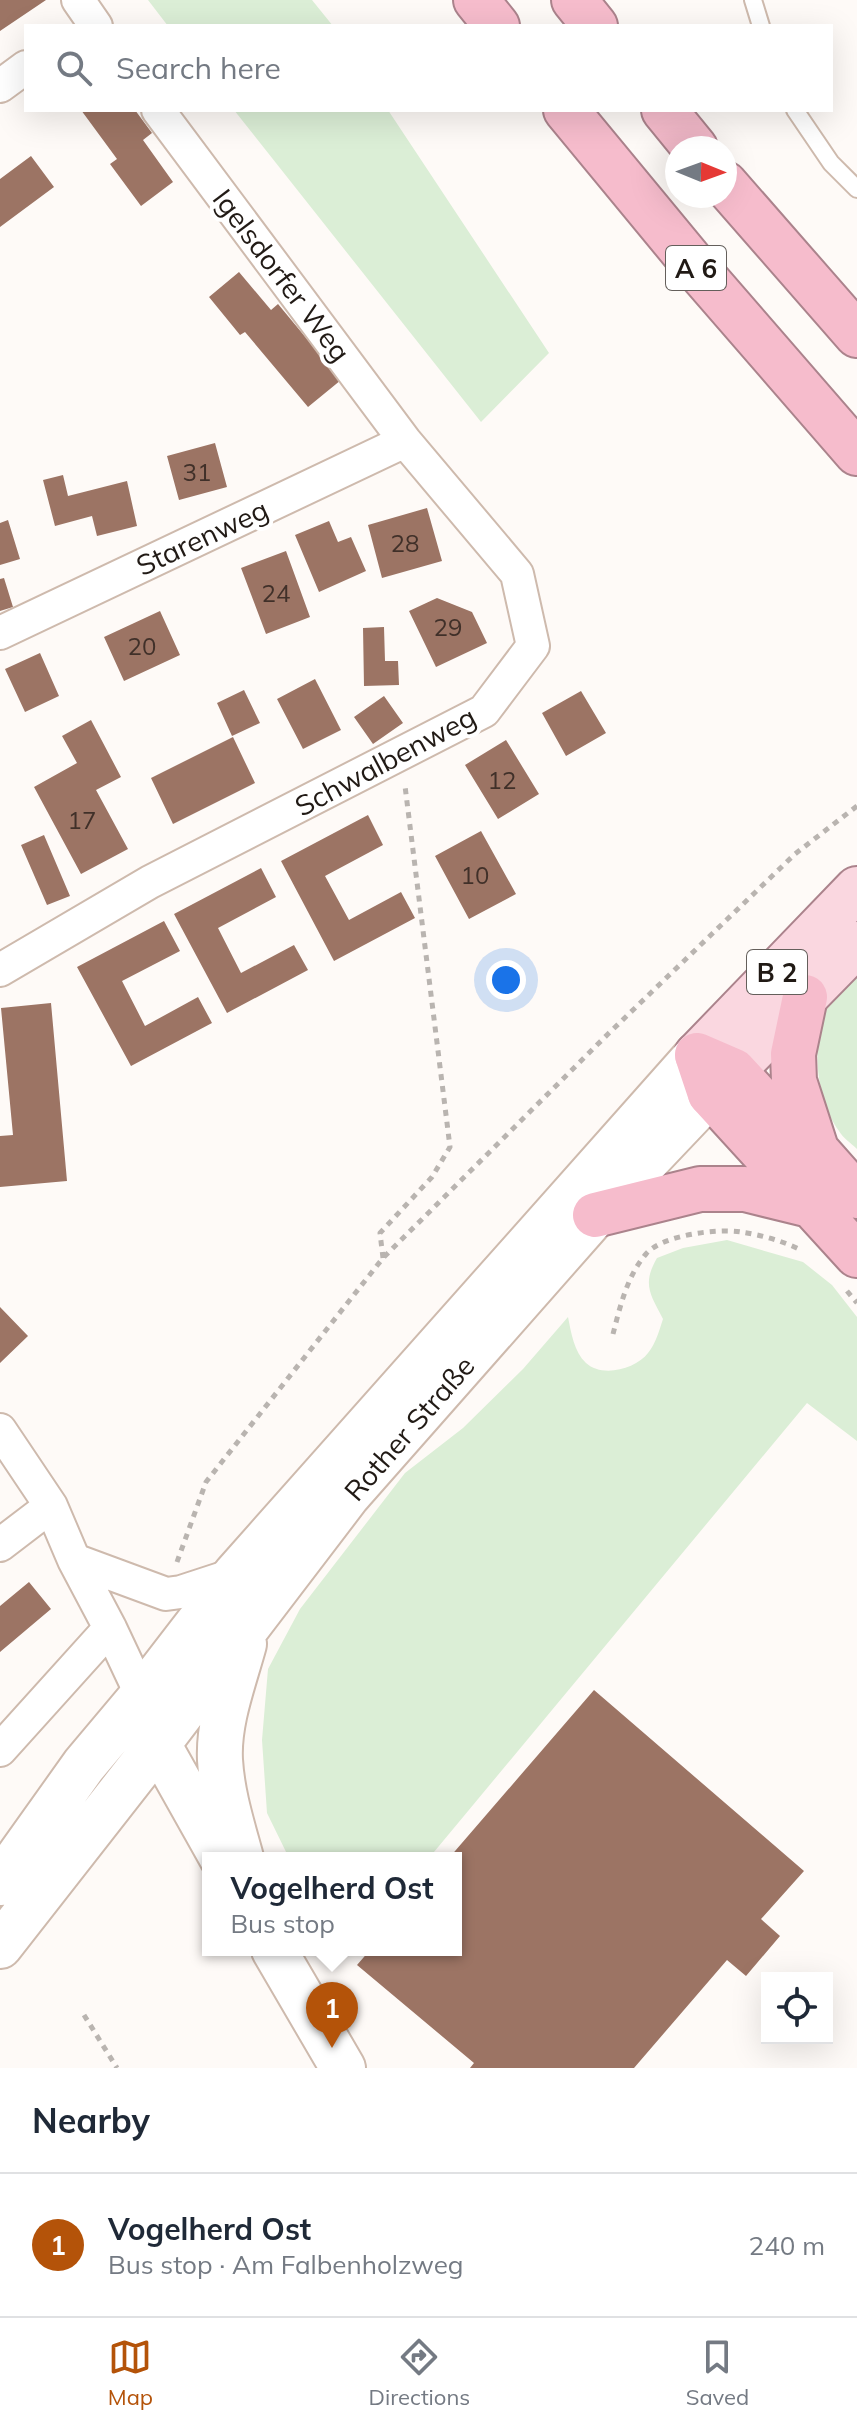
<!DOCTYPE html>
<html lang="en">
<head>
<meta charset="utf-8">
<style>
  :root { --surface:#fff; --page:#f2f2f3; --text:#1f2937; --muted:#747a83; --line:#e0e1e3; --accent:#b45309 }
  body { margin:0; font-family:Mulish,sans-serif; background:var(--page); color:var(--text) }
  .controls { position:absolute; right:24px; bottom:24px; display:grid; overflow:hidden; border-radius:0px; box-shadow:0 8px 32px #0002 }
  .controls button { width:72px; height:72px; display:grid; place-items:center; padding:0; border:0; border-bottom:2px solid var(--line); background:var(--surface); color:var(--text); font:40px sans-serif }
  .compass { position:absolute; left:665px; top:136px; width:72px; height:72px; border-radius:50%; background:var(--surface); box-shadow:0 8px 32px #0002; rotate:91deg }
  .you { position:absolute; left:506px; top:980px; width:28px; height:28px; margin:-20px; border:6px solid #fff; border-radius:50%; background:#1a73e8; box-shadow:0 0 0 12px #1a73e833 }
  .badge { display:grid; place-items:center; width:52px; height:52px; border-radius:50%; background:var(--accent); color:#fff; font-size:26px; font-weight:700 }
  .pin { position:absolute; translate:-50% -66px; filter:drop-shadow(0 2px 4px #0008) }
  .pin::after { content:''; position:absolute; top:42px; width:28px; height:24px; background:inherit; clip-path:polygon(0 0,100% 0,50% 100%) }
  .popup { position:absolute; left:202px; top:1852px; width:260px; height:104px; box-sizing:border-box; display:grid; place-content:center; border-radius:0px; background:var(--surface); filter:drop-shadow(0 2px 6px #0005); font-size:26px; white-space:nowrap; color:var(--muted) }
  .popup b { font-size:30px; color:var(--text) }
  .popup::after { content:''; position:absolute; left:50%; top:100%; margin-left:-16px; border:16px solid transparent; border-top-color:var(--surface) }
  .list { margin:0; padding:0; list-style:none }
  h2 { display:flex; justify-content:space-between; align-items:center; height:104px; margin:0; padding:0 32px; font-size:34px }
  h2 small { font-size:26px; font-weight:400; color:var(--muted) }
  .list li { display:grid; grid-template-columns:52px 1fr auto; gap:24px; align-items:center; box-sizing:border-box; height:144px; padding:0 32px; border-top:2px solid var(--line) }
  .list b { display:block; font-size:30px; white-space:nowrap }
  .list p { margin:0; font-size:26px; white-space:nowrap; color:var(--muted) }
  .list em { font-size:26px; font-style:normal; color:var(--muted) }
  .icon { flex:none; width:44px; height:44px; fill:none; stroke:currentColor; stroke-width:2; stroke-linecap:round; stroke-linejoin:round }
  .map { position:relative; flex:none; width:857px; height:2068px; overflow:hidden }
  .search { position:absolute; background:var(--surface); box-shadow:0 8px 32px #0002; left:24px; right:24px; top:24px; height:88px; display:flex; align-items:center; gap:20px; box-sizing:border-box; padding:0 28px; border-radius:0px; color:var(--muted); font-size:30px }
  .sheet { height:248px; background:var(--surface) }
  nav { display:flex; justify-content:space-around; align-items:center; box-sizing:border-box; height:112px; border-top:2px solid var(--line); background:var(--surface); font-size:22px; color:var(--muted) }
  nav a { display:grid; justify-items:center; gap:4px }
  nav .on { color:var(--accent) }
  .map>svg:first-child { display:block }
</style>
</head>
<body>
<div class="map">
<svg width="857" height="2068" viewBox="0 0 857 2068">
  <rect width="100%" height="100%" fill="#fefaf7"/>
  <path fill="#dbeed6" d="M 148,0 L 312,0 L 333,26 L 168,26 Z
    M 234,110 L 388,110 L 549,353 L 481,422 Z
    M 857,970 L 857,1149 C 851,1143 843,1138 839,1131 C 816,1100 811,1044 826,1009 C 833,993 845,982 857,970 Z
    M 727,1240 L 803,1262 L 832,1285 L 857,1317 L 857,1441 L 807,1403 L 429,1858 L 289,1858 L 267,1813 L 262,1740 L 268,1669 L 300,1609 L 405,1473 L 463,1428 L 523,1369 L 568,1317 C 571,1332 574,1352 586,1363 C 602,1378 636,1369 648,1353 C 656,1343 659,1331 663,1319 C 650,1294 642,1284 657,1258 L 683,1248 Z"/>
  <path fill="#9c7464" d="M 0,0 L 46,0 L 0,31 Z
    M 81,110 L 135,110 L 152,133 L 143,140 L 173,182 L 141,206 L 110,164 L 117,159 Z
    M 31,156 L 54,187 L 0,227 L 0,179 Z
    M 239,272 L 271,310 L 278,304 L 341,380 L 308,407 L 245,332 L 240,335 L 209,297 Z
    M 215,443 L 227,487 L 179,500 L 167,456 Z
    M 63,475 L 68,496 L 127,481 L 137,526 L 97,536 L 92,516 L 55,526 L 43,480 Z
    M 427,508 L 442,561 L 382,578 L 368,525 Z
    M 8,520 L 20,559 L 0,565 L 0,523 Z
    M 329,521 L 338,542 L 351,537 L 366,571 L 319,592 L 295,535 Z
    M 286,551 L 310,617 L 266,634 L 241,568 Z
    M 4,578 L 13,607 L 0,611 L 0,579 Z
    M 437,598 L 472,612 L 487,643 L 436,667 L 409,611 Z
    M 160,611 L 180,655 L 124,681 L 104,637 Z
    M 384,627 L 385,661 L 398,661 L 399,685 L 364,686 L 363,628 Z
    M 40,653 L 59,696 L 25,712 L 5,669 Z
    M 315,679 L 341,730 L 303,749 L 277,699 Z
    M 244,690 L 260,723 L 232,736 L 217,703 Z
    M 581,691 L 606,733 L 566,756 L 542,713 Z
    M 384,696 L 403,723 L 373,744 L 354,717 Z
    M 91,720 L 121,777 L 96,790 L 128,849 L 81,874 L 34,787 L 77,763 L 62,736 Z
    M 233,737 L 255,783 L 173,824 L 151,778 Z
    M 506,740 L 539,794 L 498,819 L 465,765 Z
    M 368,815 L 383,845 L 325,876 L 349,920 L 401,892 L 415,918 L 334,961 L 281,861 Z
    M 481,831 L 516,894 L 469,919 L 435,856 Z
    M 44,835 L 70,896 L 47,905 L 21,845 Z
    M 261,868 L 276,897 L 218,928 L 241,973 L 294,945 L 308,970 L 227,1013 L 174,914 Z
    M 164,921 L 180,951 L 122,981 L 145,1026 L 198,997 L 212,1023 L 131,1066 L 77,967 Z
    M 51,1003 L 67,1181 L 0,1187 L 0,1136 L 13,1135 L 1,1008 Z
    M 0,1307 L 28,1336 L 0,1363 Z
    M 29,1582 L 51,1609 L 0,1652 L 0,1606 Z
    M 594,1690 L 804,1871 L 761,1919 L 780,1936 L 746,1976 L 727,1960 L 634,2068 L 470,2068 L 474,2063 L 357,1965 L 370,1950 L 456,1950 L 456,1858 L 449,1858 Z"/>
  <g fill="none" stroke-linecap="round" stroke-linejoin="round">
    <g stroke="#cebaad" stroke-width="20">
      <path id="lane" d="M 753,0 L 761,26
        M 795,110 L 831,163 L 857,189"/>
    </g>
    <g stroke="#cebaad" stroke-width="36">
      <path id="street" d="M 78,0 L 96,26
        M 0,86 L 26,67
        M 0,633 L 405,441
        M 0,970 L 150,882 L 484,711 L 533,646 L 517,574 L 405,441 L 158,110
        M 0,1430 L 51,1506 L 74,1560 L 110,1628 L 142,1696
        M 0,1545 L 51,1506
        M 74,1560 L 166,1594 L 181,1592 L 236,1574
        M 0,1750 L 110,1628"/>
    </g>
    <g stroke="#cebaad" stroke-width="48">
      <path id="secondary" d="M 150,1718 L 158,1744 L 222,1858
        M 241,1858 C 232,1825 222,1794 220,1760 C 218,1721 234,1681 244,1644
        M 0,1883 L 84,1765 L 142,1696 L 236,1574 L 697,1055
        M 0,1946 L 158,1744 L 348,1495 L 595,1215 L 710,1094
        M 274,1950 L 343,2068"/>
    </g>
    <g stroke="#ab838c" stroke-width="48">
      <path id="primary" d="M 697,1055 L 857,889
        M 710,1094 L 857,944"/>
    </g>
    <g stroke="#ab838c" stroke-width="48">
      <path id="highway" d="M 476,0 L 497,26
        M 574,0 L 595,26
        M 566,110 L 699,271 L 857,453
        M 664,110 L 695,148
        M 725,184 L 857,335
        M 805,997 L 793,1054 L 794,1081 L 816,1149
        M 697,1055 L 710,1094 L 857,1255
        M 697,1055 L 734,1071 L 767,1107 L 817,1151 L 857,1196
        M 595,1215 L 700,1189 L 745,1189 L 814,1206"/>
    </g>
    <path stroke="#b9b4b0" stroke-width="5" stroke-dasharray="6 6" stroke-linecap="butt" d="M 383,1258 L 380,1233 L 432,1177 L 450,1147 L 405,786
      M 847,1291 L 857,1303
      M 613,1334 C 620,1307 627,1276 646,1254 C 662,1235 718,1228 741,1232 C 761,1235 783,1241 801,1250
      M 177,1562 L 206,1482 L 383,1258 L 608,1034 L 795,854 L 857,806
      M 84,2015 L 117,2068"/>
    <use href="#lane" stroke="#fff" stroke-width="16"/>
    <use href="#street" stroke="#fff" stroke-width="32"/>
    <use href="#secondary" stroke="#fff" stroke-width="44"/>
    <use href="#primary" stroke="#fad7e0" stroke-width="44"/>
    <use href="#highway" stroke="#f6bccc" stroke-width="44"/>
  </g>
  <g text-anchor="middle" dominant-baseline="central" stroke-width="8" stroke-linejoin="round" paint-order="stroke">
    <g font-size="24" fill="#403029">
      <text x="197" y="472">31</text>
      <text x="405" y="543">28</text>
      <text x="276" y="593">24</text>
      <text x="448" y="627">29</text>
      <text x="142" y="646">20</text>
      <text x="502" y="780">12</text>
      <text x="82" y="820">17</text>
      <text x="475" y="875">10</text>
    </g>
    <g fill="#fff" stroke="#645f5b" stroke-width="2">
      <rect x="666" y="246" width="60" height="44" rx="6"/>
      <rect x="747" y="950" width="60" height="44" rx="6"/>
    </g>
    <g font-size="26" font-weight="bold" fill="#211a15">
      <text x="696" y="268">A 6</text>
      <text x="777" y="972">B 2</text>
    </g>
    <g font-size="28" fill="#211a15" stroke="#fff">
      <text transform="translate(282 275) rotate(53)">Igelsdorfer Weg</text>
      <text transform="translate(202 537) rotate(-25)">Starenweg</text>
      <text transform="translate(385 761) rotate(-28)">Schwalbenweg</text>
      <text transform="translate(409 1428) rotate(-49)">Rother Straße</text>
    </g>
  </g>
</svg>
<div class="controls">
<button><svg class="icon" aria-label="locate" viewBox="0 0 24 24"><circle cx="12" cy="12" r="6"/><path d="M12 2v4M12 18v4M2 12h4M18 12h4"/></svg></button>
</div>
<svg class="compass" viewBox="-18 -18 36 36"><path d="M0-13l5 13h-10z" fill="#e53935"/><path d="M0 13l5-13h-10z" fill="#747a83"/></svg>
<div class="you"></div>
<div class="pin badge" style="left:332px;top:2048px">1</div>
<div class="popup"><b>Vogelherd Ost</b>Bus stop</div>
<div class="search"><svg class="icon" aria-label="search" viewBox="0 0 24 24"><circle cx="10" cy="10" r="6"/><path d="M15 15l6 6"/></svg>Search here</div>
</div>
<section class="sheet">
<h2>Nearby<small></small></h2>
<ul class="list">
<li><span class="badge">1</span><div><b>Vogelherd Ost</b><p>Bus stop · Am Falbenholzweg</p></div><em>240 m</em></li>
</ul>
</section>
<nav>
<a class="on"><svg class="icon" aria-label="map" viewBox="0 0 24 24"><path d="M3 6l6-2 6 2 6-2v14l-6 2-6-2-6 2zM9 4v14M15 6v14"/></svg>Map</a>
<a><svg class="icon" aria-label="directions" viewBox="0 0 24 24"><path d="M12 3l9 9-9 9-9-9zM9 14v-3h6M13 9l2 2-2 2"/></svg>Directions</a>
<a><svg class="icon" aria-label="saved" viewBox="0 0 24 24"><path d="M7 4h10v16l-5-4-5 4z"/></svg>Saved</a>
</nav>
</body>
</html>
